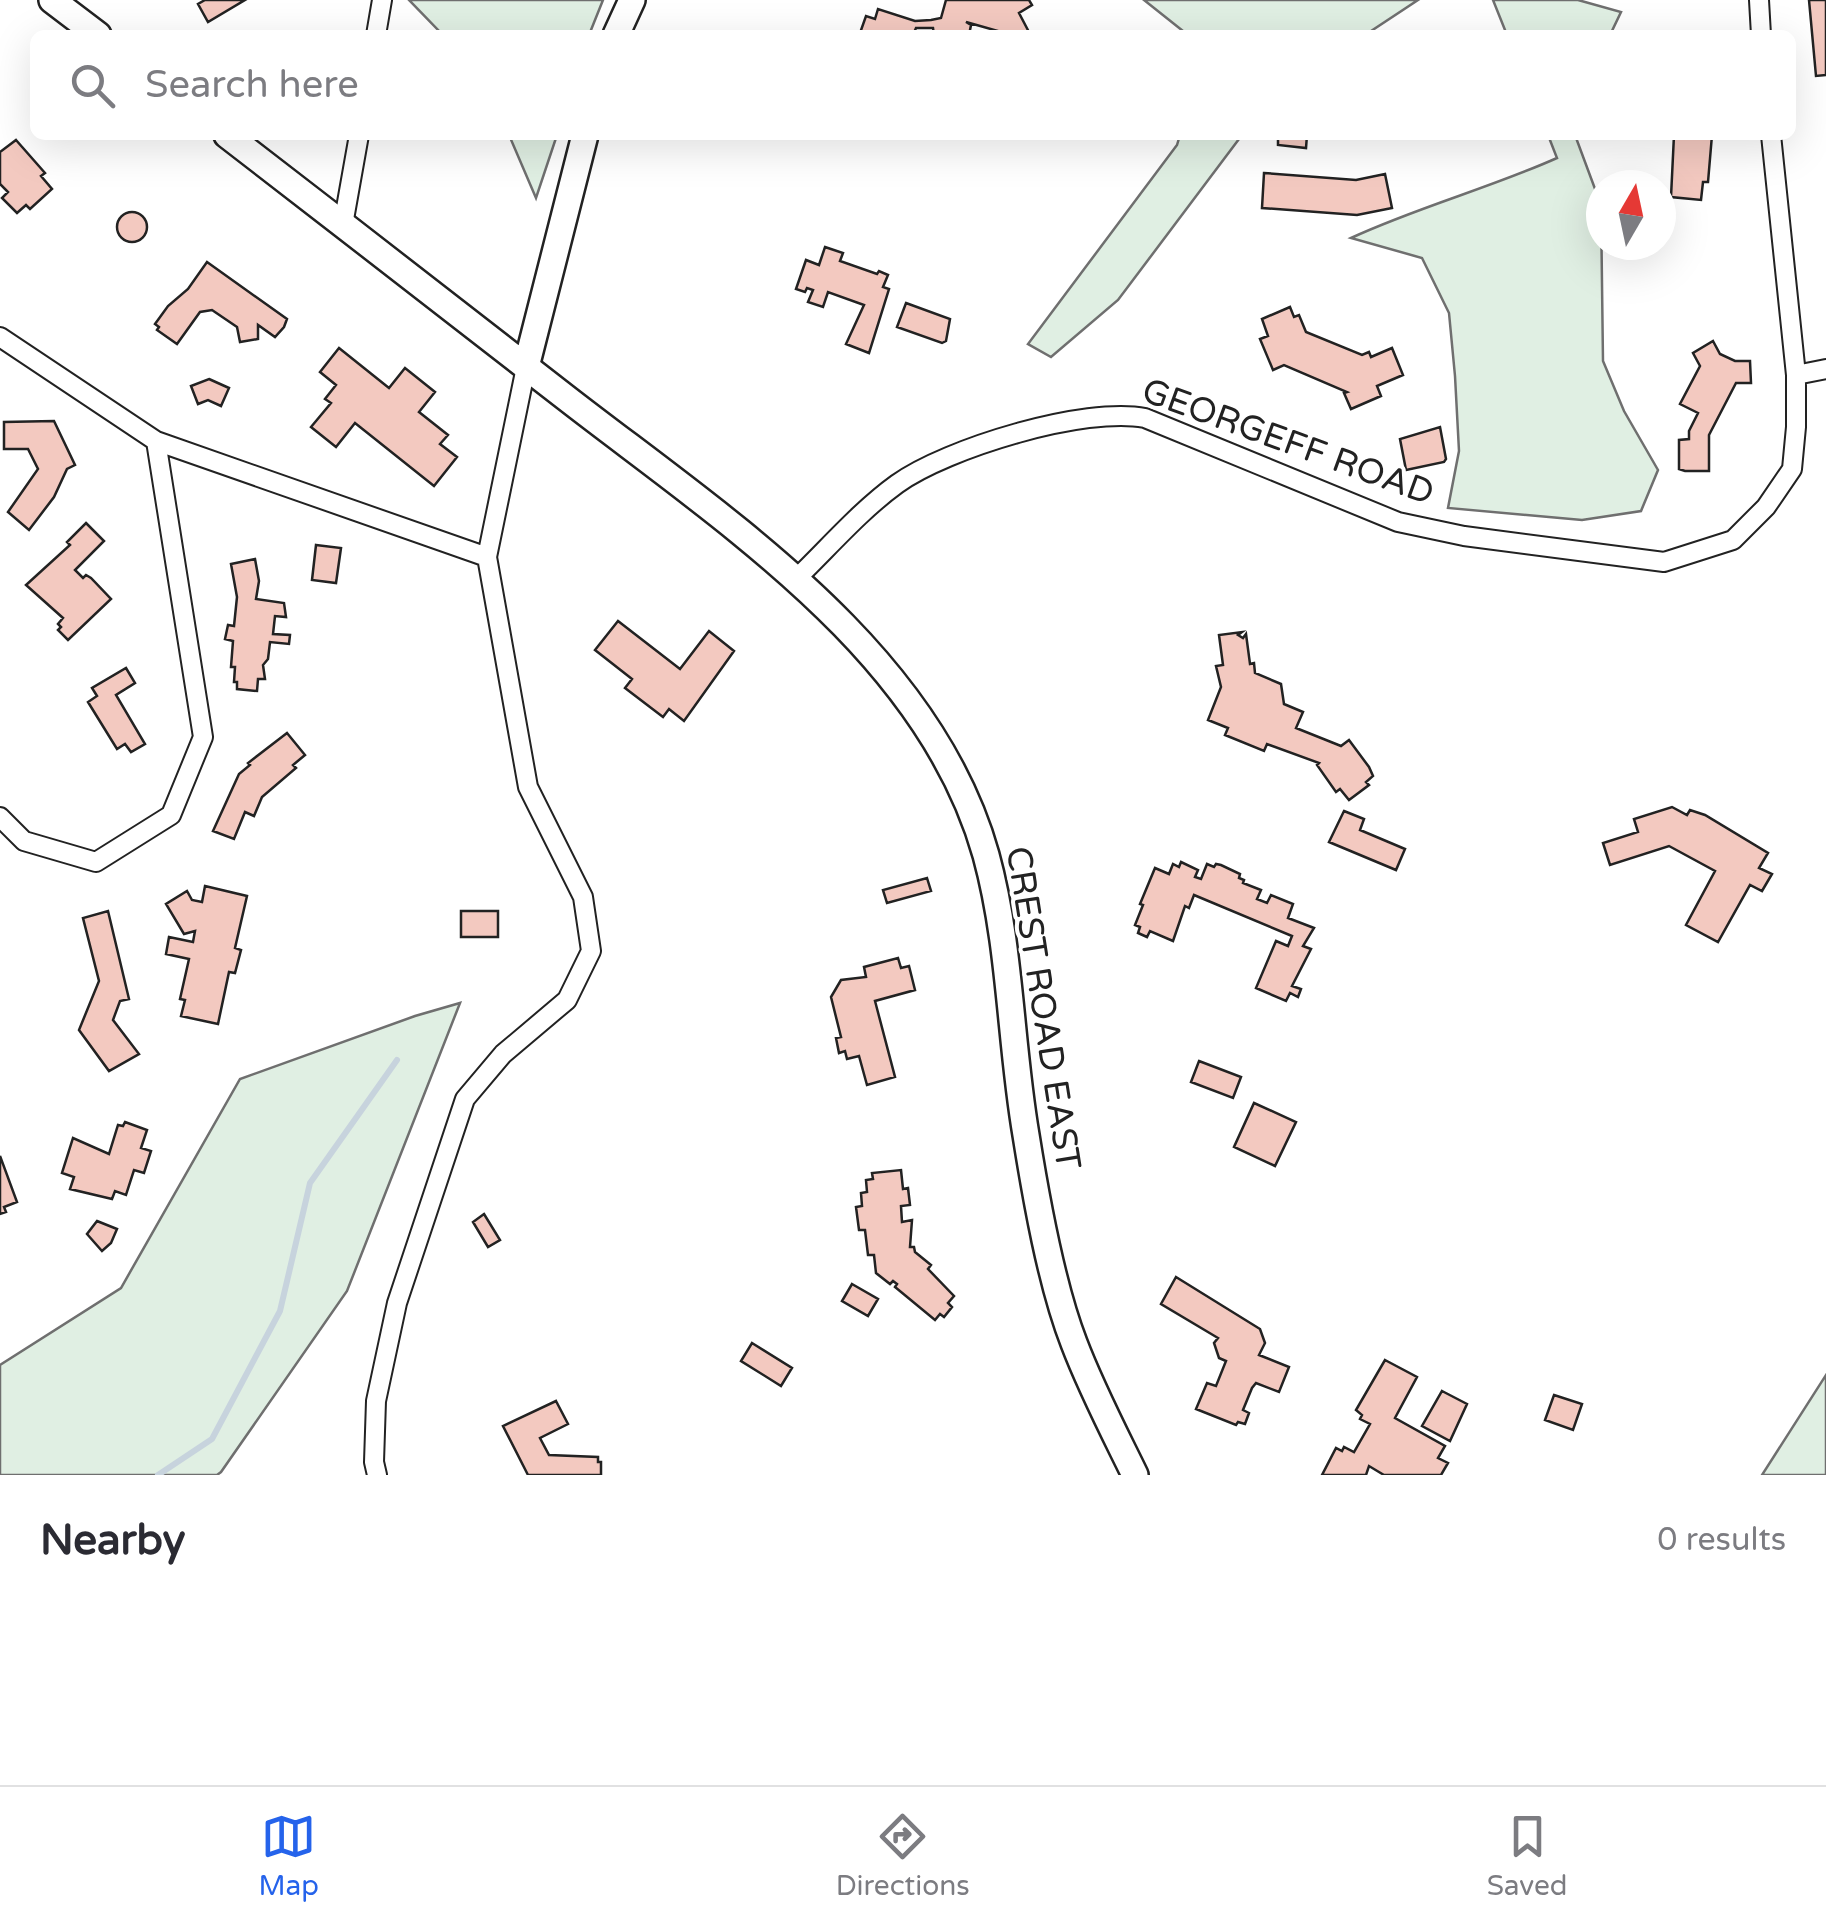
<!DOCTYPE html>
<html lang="en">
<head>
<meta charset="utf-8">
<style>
  :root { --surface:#fff; --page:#f2f2f3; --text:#2b2b33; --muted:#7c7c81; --line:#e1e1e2; --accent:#2563eb }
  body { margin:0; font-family:"Varela Round",sans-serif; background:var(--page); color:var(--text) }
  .compass { position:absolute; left:1586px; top:170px; width:90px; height:90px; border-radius:50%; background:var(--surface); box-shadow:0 10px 40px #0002; rotate:9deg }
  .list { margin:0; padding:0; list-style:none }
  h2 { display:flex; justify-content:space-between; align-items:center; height:130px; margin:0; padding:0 40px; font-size:42px }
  h2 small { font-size:32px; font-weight:400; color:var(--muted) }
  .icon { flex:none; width:55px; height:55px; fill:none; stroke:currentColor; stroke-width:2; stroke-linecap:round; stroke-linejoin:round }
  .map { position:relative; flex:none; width:1826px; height:1475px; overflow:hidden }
  .search { position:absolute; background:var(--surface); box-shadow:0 10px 40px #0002; left:30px; right:30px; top:30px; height:110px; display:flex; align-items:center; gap:25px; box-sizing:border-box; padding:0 35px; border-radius:15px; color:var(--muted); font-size:38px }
  .sheet { height:310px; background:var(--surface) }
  nav { display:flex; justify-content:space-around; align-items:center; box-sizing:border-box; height:140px; border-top:2px solid var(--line); background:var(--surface); font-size:28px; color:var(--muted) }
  nav a { display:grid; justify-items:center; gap:5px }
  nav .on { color:var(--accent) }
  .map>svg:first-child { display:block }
</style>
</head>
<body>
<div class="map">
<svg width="1826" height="1475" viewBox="0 0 1826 1475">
  <rect width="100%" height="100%" fill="#fff"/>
  <path fill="#e0efe3" stroke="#6f6f6f" stroke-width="2.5" d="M 409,0 L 603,0 L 589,35 L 443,35 Z
    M 1144,0 L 1418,0 L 1365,35 L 1188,35 Z
    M 1493,0 L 1578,0 L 1621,12 L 1610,35 L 1507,35 Z
    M 509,135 L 557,135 L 536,198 Z
    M 1180,135 L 1242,135 L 1118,300 L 1051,357 L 1028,344 L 1177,145 Z
    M 1548,135 L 1575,135 L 1601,205 L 1603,361 L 1624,411 L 1658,470 L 1641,511 L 1582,520 L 1448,508 L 1459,451 L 1455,376 L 1449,313 L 1422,258 L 1351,238 C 1418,207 1490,188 1557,158 Z
    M 460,1003 L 347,1291 L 221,1472 L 217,1475 L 0,1475 L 0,1365 L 121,1288 L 240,1079 L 415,1016 Z
    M 1826,1375 L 1826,1475 L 1762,1475 Z"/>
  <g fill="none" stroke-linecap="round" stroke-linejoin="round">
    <path stroke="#c7d3dd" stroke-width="6" d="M 158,1475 L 212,1439 L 280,1311 L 310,1183 L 397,1060"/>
  </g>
  <path fill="#f3c9c0" stroke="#222" stroke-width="2.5" d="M 205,0 L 245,0 L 208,22 L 198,4 Z
    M 946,0 L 1029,0 L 1032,5 L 1019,13 L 1030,34 L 1000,35 L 998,31 L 966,22 L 971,25 L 969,35 L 934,35 L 933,28 L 916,28 L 913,35 L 860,33 L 866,16 L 875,19 L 878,9 L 915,21 L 931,20 L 941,18 Z
    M 1809,0 L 1826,0 L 1826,75 L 1816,76 Z
    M 1278,135 L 1307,135 L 1306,148 L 1278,145 Z
    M 1674,135 L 1712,135 L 1708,182 L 1703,182 L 1701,200 L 1671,197 Z
    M 16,140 L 45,173 L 41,176 L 52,189 L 30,209 L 26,205 L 17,213 L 2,198 L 8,192 L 0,184 L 0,152 Z
    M 1264,173 L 1356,180 L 1385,174 L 1392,208 L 1357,215 L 1262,208 Z
    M117 227a15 15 0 1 1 30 0a15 15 0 1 1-30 0Z
    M 825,247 L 843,253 L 840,261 L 877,274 L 879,271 L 888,275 L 883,287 L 889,289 L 869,353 L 846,344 L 864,305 L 828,292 L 823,307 L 808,302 L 813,290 L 807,288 L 805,292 L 796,289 L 806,260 L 819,265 Z
    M 207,262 L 287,319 L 284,327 L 275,337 L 258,325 L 258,339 L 240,342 L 237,327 L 212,310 L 200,312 L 177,344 L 157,330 L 159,327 L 155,324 L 168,306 L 188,289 Z
    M 906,303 L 950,319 L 946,341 L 942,343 L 897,327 Z
    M 1290,307 L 1294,317 L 1299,315 L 1306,332 L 1362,355 L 1369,352 L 1371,357 L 1392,348 L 1403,375 L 1377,386 L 1381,396 L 1351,409 L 1344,393 L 1347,392 L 1284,365 L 1273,370 L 1260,339 L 1268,336 L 1262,319 Z
    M 1713,341 L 1720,354 L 1735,361 L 1750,361 L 1751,383 L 1736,383 L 1709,435 L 1709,471 L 1685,471 L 1679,469 L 1679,440 L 1689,439 L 1689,431 L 1698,413 L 1680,404 L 1700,366 L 1693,353 Z
    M 339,348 L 389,388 L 405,368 L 435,392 L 419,412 L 448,435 L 440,444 L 457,457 L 434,486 L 355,423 L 336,447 L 311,427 L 331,403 L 325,399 L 336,385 L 320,372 Z
    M 209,379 L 229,388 L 221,406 L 208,400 L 198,404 L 191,386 Z
    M 54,421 L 75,465 L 67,469 L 54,497 L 29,530 L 8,512 L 38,469 L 28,449 L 4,449 L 4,422 Z
    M 1440,427 L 1446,459 L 1444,462 L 1406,470 L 1400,439 Z
    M 86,523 L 104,541 L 75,570 L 83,578 L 86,575 L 91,578 L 111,599 L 68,640 L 58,630 L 61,627 L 58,624 L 63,618 L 26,585 L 70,545 L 67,542 Z
    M 316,545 L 341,548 L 336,583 L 312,580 Z
    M 255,559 L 259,581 L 256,599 L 284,603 L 286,617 L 275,616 L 273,634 L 290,635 L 289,644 L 270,642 L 268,659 L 263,665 L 265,679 L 258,679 L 257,691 L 237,689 L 237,682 L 234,682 L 235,667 L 231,667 L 233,641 L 225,639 L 228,625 L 234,626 L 237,597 L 231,564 Z
    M 618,621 L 680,669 L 709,631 L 734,651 L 684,721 L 669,709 L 663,717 L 625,688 L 632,679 L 595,650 Z
    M 1242,632 L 1238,635 L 1243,638 L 1246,634 L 1250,664 L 1254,663 L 1255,673 L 1281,684 L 1284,704 L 1303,712 L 1296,728 L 1341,746 L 1349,740 L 1369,767 L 1373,776 L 1366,782 L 1369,785 L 1349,800 L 1340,789 L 1336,792 L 1317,765 L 1319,763 L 1267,744 L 1264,751 L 1225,735 L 1228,728 L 1208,720 L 1221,687 L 1216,666 L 1223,665 L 1219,635 Z
    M 126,668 L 135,683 L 116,695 L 145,744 L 131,752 L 125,744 L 117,749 L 88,702 L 97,696 L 92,688 Z
    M 287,733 L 305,755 L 293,765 L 296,768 L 262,797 L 254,816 L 245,812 L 234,839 L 213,831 L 239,774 L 250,765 L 248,763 Z
    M 1672,807 L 1687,815 L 1690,810 L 1705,815 L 1768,853 L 1759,868 L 1772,874 L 1762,891 L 1750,885 L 1718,942 L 1686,925 L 1715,871 L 1669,846 L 1610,865 L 1603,843 L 1638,832 L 1634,819 Z
    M 1344,811 L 1364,819 L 1360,830 L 1405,849 L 1396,870 L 1329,842 Z
    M 1181,862 L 1198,870 L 1195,877 L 1201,879 L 1207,864 L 1214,867 L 1216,864 L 1221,865 L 1240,874 L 1239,878 L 1244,880 L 1243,883 L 1261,890 L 1257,899 L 1267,903 L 1271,895 L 1293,904 L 1288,918 L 1314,928 L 1303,946 L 1311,949 L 1292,986 L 1301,989 L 1298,997 L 1290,993 L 1286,1001 L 1256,988 L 1276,941 L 1288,946 L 1292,936 L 1194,895 L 1189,908 L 1185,906 L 1173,941 L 1150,931 L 1147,937 L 1138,933 L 1140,927 L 1135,925 L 1143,905 L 1140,904 L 1155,868 L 1169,874 L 1173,864 L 1179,867 Z
    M 927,878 L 931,891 L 887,903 L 883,890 Z
    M 205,886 L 247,896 L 235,948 L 241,950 L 235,973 L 229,972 L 218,1024 L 181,1016 L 185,1000 L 180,999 L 189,959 L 166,954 L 169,937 L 193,942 L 195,931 L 184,934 L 166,904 L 187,891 L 192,900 L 202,902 Z
    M 108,911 L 129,999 L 120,1001 L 113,1020 L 139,1054 L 109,1071 L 79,1030 L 99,981 L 83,918 Z
    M 461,911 L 498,911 L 498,937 L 461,937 Z
    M 898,958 L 901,968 L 909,966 L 915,990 L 875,1001 L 895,1077 L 867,1085 L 859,1056 L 847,1059 L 845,1051 L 839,1053 L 836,1038 L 841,1037 L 831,997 L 841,980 L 866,977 L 864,967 Z
    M 1199,1061 L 1241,1077 L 1233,1098 L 1191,1082 Z
    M 1254,1103 L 1296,1122 L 1275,1166 L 1234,1147 Z
    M 125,1122 L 147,1130 L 141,1148 L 151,1151 L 144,1173 L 134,1170 L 126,1195 L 115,1191 L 112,1199 L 70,1189 L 74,1177 L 62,1173 L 73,1138 L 109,1154 L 118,1125 L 123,1126 Z
    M 0,1156 L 17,1202 L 4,1207 L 6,1212 L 0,1214 Z
    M 901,1170 L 903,1189 L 908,1188 L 910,1205 L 901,1206 L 902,1222 L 912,1220 L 910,1247 L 914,1247 L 915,1252 L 931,1265 L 928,1269 L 954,1296 L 948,1303 L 952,1307 L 944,1317 L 940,1314 L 935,1320 L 895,1287 L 897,1284 L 893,1281 L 890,1284 L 876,1273 L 874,1255 L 868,1255 L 865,1230 L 859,1230 L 856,1207 L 862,1206 L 861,1193 L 867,1192 L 866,1180 L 873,1179 L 872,1173 Z
    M 484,1214 L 500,1240 L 488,1247 L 473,1222 Z
    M 97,1221 L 117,1229 L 111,1243 L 102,1251 L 87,1234 Z
    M 1176,1277 L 1260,1329 L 1265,1343 L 1259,1355 L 1289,1367 L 1279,1392 L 1256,1383 L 1252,1388 L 1243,1410 L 1249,1413 L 1245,1424 L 1238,1422 L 1236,1425 L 1196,1409 L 1207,1383 L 1216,1386 L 1226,1361 L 1219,1358 L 1214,1343 L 1218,1338 L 1161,1304 Z
    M 852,1284 L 878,1299 L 868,1316 L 842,1301 Z
    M 752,1343 L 792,1368 L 781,1386 L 741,1361 Z
    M 1385,1360 L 1417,1377 L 1395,1418 L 1445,1446 L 1438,1458 L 1448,1463 L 1441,1475 L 1384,1475 L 1369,1466 L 1366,1475 L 1322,1475 L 1336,1448 L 1342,1451 L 1344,1447 L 1354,1452 L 1370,1424 L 1360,1419 L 1362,1415 L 1356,1410 Z
    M 1442,1391 L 1467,1404 L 1450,1441 L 1422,1426 Z
    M 1554,1395 L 1582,1404 L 1573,1430 L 1545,1420 Z
    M 556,1401 L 568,1424 L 540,1438 L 549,1455 L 598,1457 L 598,1462 L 601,1462 L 601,1475 L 528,1475 L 503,1426 Z"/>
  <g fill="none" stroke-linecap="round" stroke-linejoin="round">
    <g stroke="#222" stroke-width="22">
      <path id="street" d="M 1759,0 L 1761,35
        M 376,35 L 382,0
        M 343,225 L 359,135
        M 0,337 L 156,441 L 487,557
        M 1796,375 L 1826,369
        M 797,578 C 829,547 861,510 897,484 C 947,448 1086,406 1145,418 L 1398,522 L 1464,536 L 1664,562 L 1733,540 L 1766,507 L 1792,469 L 1796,427 L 1796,375 L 1771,135
        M 0,817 L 24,841 L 96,862 L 171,815 L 203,737 L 156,441
        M 377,1475 L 374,1462 L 376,1401 L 397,1303 L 465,1099 L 503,1054 L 567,1000 L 591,951 L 583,897 L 528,787 L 487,557 L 526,367"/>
    </g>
    <g stroke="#222" stroke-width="30">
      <path id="secondary" d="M 52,0 L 98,35
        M 616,35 L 632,0
        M 227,135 C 340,222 453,310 565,397 C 723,520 929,651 986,855 C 1011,946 1010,1042 1026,1135 C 1036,1198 1051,1284 1074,1343 C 1091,1388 1114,1432 1135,1475
        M 526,367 L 585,135"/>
    </g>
    <use href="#street" stroke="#fff" stroke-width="18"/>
    <use href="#secondary" stroke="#fff" stroke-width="25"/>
  </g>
  <g text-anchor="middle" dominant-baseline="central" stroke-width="8" stroke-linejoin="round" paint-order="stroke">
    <g font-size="35" fill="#222" stroke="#fff">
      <text transform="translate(1288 442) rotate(20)">GEORGEFF ROAD</text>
      <text transform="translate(1043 1008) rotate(81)">CREST ROAD EAST</text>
    </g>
  </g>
</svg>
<svg class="compass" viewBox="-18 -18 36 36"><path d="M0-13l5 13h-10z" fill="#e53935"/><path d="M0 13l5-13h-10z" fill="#7c7c81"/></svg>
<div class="search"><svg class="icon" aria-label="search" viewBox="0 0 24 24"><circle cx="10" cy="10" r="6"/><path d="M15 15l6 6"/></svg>Search here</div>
</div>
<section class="sheet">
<h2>Nearby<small>0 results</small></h2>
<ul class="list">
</ul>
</section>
<nav>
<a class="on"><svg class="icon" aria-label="map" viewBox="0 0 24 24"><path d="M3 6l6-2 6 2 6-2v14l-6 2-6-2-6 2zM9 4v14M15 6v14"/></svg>Map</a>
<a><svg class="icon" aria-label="directions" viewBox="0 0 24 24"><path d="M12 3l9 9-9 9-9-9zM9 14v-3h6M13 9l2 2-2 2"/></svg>Directions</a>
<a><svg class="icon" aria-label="saved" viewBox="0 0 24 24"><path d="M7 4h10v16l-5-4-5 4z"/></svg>Saved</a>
</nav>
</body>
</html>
